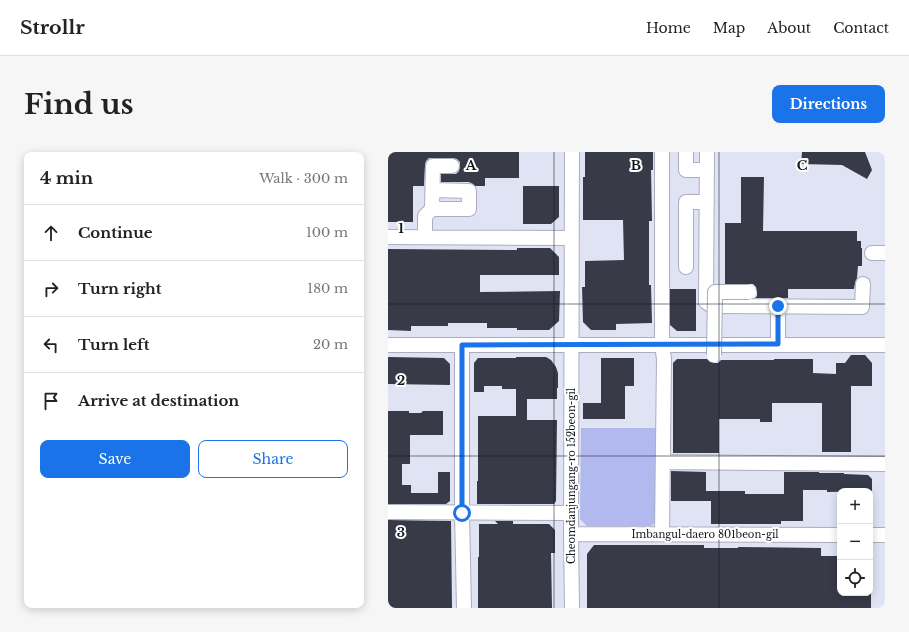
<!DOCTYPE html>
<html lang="en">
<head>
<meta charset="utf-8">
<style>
  :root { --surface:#fff; --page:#f6f6f6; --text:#222; --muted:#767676; --line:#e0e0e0; --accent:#1a73e8 }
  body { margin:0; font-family:"Libre Baskerville",serif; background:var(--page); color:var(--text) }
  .controls { position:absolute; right:12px; bottom:12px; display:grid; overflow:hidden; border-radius:8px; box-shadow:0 2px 10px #0003 }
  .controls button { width:36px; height:36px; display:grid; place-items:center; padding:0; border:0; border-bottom:1px solid var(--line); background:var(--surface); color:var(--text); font:20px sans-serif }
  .stop { position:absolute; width:12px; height:12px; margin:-9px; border:3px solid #1a73e8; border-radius:50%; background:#fff }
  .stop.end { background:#1a73e8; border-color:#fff; box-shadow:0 1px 4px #0008 }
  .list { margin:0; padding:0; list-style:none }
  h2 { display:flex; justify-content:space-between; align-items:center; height:52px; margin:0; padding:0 16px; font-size:17px }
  h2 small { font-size:13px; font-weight:400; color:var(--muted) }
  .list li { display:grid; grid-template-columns:26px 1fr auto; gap:12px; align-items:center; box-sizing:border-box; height:56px; padding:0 16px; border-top:1px solid var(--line) }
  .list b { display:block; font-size:15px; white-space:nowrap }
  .list em { font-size:13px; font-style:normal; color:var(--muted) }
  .actions { display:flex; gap:8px; padding:12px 16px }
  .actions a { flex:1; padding:9px 0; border:1px solid var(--accent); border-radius:8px; text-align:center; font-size:14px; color:var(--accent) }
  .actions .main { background:var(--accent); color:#fff }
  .icon { flex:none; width:22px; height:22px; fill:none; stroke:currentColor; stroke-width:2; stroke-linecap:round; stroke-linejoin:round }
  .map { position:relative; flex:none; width:497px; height:456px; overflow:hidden; border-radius:8px }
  header { display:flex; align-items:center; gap:24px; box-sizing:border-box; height:56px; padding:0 20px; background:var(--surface); border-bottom:1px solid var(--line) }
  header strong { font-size:19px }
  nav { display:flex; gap:22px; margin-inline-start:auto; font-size:14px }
  .intro { display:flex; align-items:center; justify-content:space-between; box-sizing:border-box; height:96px; padding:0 24px }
  h1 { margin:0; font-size:28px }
  .button { padding:10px 18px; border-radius:8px; background:var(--accent); color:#fff; font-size:14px; font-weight:700 }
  main { display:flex; gap:24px; padding:0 24px }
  aside { flex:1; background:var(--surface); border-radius:8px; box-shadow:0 2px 10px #0003 }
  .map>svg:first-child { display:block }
</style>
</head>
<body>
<header>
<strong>Strollr</strong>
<nav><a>Home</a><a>Map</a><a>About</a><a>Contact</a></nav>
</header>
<div class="intro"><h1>Find us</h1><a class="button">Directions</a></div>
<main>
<aside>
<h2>4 min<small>Walk · 300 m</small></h2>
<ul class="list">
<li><svg class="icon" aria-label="ahead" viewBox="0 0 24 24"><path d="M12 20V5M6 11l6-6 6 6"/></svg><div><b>Continue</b></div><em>100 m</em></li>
<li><svg class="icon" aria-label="right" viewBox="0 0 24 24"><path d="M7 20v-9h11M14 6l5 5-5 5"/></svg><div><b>Turn right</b></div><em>180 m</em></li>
<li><svg class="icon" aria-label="left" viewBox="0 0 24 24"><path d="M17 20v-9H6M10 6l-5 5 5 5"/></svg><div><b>Turn left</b></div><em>20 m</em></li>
<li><svg class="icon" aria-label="arrive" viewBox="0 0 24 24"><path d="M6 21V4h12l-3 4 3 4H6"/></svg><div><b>Arrive at destination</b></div></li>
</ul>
<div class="actions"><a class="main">Save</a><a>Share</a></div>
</aside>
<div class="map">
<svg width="497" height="456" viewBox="0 0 497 456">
  <rect width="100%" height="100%" fill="#e0e3f4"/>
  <path fill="#b2b9ee" d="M 193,276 L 272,276 L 272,366 L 263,374 L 199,374 L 192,367 Z"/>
  <path fill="#383a48" d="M 0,0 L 131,0 L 131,26 L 97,26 L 97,34 L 87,34 L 85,32 L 81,30 L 53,30 L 53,22 L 68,22 L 71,19 L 72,14 L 72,10 L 69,7 L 64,6 L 41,6 L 38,9 L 37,13 L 36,34 L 25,34 L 25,70 L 0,70 Z
    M 197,0 L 265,0 L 265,18 L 263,18 L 264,69 L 261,69 L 261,133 L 263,133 L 264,171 L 228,172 L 228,178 L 203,178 L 195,170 L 194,135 L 197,135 L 197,109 L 236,108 L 235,68 L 195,68 L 195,25 L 197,25 Z
    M 414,0 L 477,0 L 484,18 L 479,27 L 454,13 L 413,12 Z
    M 353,25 L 376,25 L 375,79 L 469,79 L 469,89 L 473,89 L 473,96 L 474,96 L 474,114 L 470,114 L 469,126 L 467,131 L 466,137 L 400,137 L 400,146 L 367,146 L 369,144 L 369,140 L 368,135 L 365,132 L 337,132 L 337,71 L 353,71 Z
    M 135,34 L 171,34 L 171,65 L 163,72 L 135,72 Z
    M 129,96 L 162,96 L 171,105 L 171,123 L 92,123 L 92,140 L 172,139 L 171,169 L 161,178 L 129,178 L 129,176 L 99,176 L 99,171 L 60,171 L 60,174 L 23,174 L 23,179 L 0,178 L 0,97 L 129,98 Z
    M 282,137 L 308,137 L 308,179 L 289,179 L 282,173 Z
    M 463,203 L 477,203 L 484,211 L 484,234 L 463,234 L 463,300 L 434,300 L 434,251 L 384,251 L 384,270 L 372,270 L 372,267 L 331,267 L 331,301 L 285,301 L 285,211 L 289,207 L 319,207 L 322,210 L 326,211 L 330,211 L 333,208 L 386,208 L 386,207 L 425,207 L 425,221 L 448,222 L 448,211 L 457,211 Z
    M 0,205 L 56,206 L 62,212 L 62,233 L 0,232 Z
    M 128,205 L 158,205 L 163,208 L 168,215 L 170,221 L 170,236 L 169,236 L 169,247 L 139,247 L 139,268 L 169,268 L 168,349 L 166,352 L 89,352 L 89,329 L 90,329 L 90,264 L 128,264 L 128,237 L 114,237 L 114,234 L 96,234 L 96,240 L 86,240 L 86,211 L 90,206 L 128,206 Z
    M 213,206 L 246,206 L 246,234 L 237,234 L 237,267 L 195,267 L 195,251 L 213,251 Z
    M 0,259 L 21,259 L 21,261 L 33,261 L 35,259 L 55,259 L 55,283 L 22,283 L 22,312 L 14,312 L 14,333 L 23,333 L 23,341 L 50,341 L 50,320 L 62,320 L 62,349 L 58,352 L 0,352 Z
    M 283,319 L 318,320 L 318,339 L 357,339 L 357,342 L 396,342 L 396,320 L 431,320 L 431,321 L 456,321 L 456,322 L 480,323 L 484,327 L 484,339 L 439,340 L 439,338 L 415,338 L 415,369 L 393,369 L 393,372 L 323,372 L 323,349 L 283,349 Z
    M 0,368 L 63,369 L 64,456 L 0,456 Z
    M 107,369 L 125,369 L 125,372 L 161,372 L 167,378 L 167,401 L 163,401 L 164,456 L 90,456 L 90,405 L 91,405 L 91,372 L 110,372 Z
    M 206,393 L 316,393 L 316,396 L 350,396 L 350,395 L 433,396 L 433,404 L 452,404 L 452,441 L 483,441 L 483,456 L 199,456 L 199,402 Z"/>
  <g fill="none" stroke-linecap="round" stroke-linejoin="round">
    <g stroke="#acaebf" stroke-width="16">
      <path id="minor" d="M 184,0 L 183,382 L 184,456
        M 274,0 L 274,193 L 276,207 L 274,381
        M 298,0 L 298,18 L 319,18
        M 319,0 L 318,150 L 324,154 L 474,155 L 475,132
        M 44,57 L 81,57 L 81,39 L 45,38
        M 0,85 L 184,86
        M 37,85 L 37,64 L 44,57 L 45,14 L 64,14
        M 484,101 L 497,101
        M 298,115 L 298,50 L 319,50
        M 390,154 L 390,192
        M 0,193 L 497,193
        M 74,193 L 74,361 L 76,456
        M 275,310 L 497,312
        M 0,360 L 183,361
        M 183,382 L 452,383
        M 482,383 L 497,383"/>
    </g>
    <use href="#minor" stroke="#fff" stroke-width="14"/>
    <g stroke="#acaebf" stroke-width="16" stroke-linecap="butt">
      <path id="minor-bridge" d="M 326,203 L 327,140 L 361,140"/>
    </g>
    <use href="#minor-bridge" stroke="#fff" stroke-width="14"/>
  </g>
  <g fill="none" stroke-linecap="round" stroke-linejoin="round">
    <path stroke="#1a73e8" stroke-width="5" d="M 74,361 L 74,193 L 390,192 L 390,154"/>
  </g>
  <path fill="none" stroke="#14151b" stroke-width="1" stroke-opacity="0.55" d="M 166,0 L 166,456M 331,0 L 331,456M 0,152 L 497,152M 0,304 L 497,304"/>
  <g text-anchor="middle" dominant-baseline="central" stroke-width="4" stroke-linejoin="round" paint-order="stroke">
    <g font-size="10" fill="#14151b" stroke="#fff">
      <text transform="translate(183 324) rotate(-90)">Cheomdanjungang-ro 152beon-gil</text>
      <text x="317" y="382">Imbangul-daero 801beon-gil</text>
    </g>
  </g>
  <g font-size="13" text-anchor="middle" font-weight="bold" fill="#14151b" stroke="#fff" stroke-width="4" stroke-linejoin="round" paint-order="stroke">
    <text x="83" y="18">A</text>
    <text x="248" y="18">B</text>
    <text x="414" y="18">C</text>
    <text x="13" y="81">1</text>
    <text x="13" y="233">2</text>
    <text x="13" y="385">3</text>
  </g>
</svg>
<div class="controls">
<button>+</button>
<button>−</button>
<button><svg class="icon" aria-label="locate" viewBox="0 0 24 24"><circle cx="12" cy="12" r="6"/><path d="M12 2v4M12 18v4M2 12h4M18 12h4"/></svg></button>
</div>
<div class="stop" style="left:74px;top:361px"></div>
<div class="stop end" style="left:390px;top:154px"></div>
</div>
</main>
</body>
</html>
